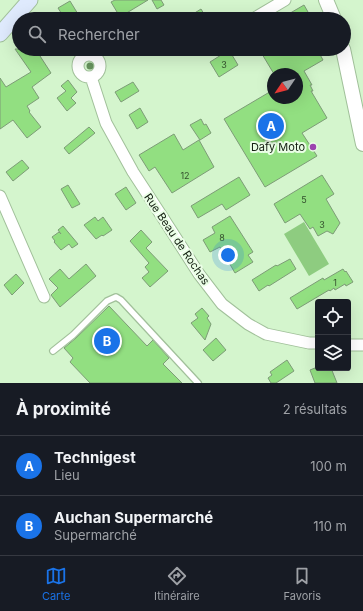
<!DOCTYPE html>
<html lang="fr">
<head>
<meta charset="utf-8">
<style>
  :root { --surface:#171b24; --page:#242831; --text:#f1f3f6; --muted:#9ea1a6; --line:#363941; --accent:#1a73e8 }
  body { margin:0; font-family:Inter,sans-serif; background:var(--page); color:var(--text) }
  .controls { position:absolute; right:12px; bottom:12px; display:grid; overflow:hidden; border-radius:4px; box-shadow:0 4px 16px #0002 }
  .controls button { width:36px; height:36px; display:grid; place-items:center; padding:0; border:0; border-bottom:1px solid var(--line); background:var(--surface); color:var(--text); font:20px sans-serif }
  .compass { position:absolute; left:267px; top:68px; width:36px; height:36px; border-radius:50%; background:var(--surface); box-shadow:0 4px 16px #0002; rotate:235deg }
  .you { position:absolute; left:228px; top:255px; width:14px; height:14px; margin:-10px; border:3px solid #fff; border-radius:50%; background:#1a73e8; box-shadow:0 0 0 6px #1a73e833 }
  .badge { display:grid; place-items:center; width:26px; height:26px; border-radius:50%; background:var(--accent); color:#fff; font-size:13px; font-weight:700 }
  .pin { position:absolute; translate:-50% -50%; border:2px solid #fff; box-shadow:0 1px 4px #0006 }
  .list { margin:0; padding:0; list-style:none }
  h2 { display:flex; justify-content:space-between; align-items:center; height:52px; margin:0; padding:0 16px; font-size:17px }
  h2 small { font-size:13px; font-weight:400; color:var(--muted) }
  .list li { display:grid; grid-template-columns:26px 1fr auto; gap:12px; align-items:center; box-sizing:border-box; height:60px; padding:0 16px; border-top:1px solid var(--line) }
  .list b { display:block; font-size:15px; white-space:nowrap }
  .list p { margin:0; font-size:13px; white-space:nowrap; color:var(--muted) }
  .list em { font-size:13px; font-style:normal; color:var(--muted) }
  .icon { flex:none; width:22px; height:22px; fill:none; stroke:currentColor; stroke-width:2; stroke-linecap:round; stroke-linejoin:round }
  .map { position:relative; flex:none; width:363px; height:383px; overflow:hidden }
  .search { position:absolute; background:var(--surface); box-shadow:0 4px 16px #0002; left:12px; right:12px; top:12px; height:44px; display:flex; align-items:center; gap:10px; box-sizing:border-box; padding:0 14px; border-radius:22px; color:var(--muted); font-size:15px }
  .sheet { height:172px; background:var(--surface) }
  nav { display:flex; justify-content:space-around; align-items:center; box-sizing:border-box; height:56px; border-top:1px solid var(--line); background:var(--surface); font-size:11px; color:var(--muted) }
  nav a { display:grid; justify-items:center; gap:2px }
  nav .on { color:var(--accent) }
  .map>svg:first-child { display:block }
</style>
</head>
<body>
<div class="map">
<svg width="363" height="383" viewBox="0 0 363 383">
  <rect width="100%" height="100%" fill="#d4f5cd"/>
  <path fill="#8ecc80" d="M 304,222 L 329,264 L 309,276 L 284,234 Z"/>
  <path fill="#92df81" stroke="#7d9c77" d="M 115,0 L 148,0 L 120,17 L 111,2 Z
    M 152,0 L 161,0 L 164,5 L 157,9 Z
    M 70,1 L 81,19 L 65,19 L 58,8 Z
    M 304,5 L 312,19 L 280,19 Z
    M 201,9 L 207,19 L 185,19 Z
    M 15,49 L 52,49 L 40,56 L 51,73 L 32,87 L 39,98 L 27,106 L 30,111 L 29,112 L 41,127 L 27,138 L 13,120 L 0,129 L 0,78 L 6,87 L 31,72 Z
    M 259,49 L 317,49 L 323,60 L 304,71 L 312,85 L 310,85 L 313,91 L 311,91 L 327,118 L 302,133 L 317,156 L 265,187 L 224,119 L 273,90 L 273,98 L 297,98 L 297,75 L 299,74 L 274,74 Z
    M 229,50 L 238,65 L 219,77 L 210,62 Z
    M 68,80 L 77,92 L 71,98 L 76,103 L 67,111 L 57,98 L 66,91 L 61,86 Z
    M 133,82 L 139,91 L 121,102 L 115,92 Z
    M 140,108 L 148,122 L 137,129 L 129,115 Z
    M 201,119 L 204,125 L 206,124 L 211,133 L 200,140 L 190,125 Z
    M 89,127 L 95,133 L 69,154 L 64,148 Z
    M 174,134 L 183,150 L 199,140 L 214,167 L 172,193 L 155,167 L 149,171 L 139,155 Z
    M 22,160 L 29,168 L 13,181 L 6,172 Z
    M 322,175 L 334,194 L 326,199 L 340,223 L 333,234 L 327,231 L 318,236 L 313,227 L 310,229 L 300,214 L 285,223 L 274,204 Z
    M 239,177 L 250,195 L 226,210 L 222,204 L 198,218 L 191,206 Z
    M 68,185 L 80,204 L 72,208 L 61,189 Z
    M 126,187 L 136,203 L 126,210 L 115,194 Z
    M 230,216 L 253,252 L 248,255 L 253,262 L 235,273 L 220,247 L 210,252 L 203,240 L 215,233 L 212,227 Z
    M 95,217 L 98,221 L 103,217 L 112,230 L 103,236 L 102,235 L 96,239 L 84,225 Z
    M 63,226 L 78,244 L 72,248 L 69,244 L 61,250 L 54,242 L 55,241 L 52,237 L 59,232 L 61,234 L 58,230 Z
    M 141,230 L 152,242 L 146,248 L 168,271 L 150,287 L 142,278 L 149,272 L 145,267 L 149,263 L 130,241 Z
    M 290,259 L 296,269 L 269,286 L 268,285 L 259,291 L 252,280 L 276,265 L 277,266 Z
    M 86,264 L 96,276 L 60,307 L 51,295 L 58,288 L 49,279 L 60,269 L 69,279 Z
    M 343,269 L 345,272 L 346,271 L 353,282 L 346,286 L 345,284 L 335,290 L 334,288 L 330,291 L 329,290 L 297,309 L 290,298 L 323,278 L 324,280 Z
    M 16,274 L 24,283 L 12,295 L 4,285 Z
    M 109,306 L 147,346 L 153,340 L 169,358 L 163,364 L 182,383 L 90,383 L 70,362 L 73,358 L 64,348 L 76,338 Z
    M 202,308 L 209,316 L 207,318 L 211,324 L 205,340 L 191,323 L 198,318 L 195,314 Z
    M 216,338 L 226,350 L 213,361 L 203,350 Z
    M 287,360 L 294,371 L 276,383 L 271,383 L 268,378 L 272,375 L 270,372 Z
    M 315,368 L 331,368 L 337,383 L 315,383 L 310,370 Z"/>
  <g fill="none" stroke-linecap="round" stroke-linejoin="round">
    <g stroke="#a1c09a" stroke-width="8">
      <path id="service" d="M 53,351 L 73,335 L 107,301 L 116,297 L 121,300 L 198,383"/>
    </g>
    <g stroke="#a1c09a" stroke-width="13">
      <path id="minor" d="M 253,19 L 285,0
        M78 66a11 11 0 1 1 22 0a11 11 0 1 1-22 0Z
        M 91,77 L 106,123 L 133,172 L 163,218 L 199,274 L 222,304 L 248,324 L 266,334 L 309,343 L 318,343
        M 0,196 L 44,297
        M 348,345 L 363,345"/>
    </g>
    <g stroke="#a1c09a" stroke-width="16">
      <path id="tertiary" d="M 326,0 L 334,19
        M 343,49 L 363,144"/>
    </g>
    <g stroke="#a1c09a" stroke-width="17">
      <path id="secondary" d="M 0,34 L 30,0"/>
    </g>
    <use href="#service" stroke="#fff" stroke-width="5.5"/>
    <use href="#minor" stroke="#fff" stroke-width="11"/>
    <use href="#tertiary" stroke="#fff" stroke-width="14"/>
    <use href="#secondary" stroke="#dfeafd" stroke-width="15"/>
  </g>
  <circle fill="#65915c" cx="90" cy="66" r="3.5"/>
  <circle fill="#9c43af" stroke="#eafee6" stroke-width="1.5" cx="313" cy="147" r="4"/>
  <g text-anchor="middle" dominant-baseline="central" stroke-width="4" stroke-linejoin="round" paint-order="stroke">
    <g font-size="9" fill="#334f2d">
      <text x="224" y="64">3</text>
      <text x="185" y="175">12</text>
      <text x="304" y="199">5</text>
      <text x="322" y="224">3</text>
      <text x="222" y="237">8</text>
      <text x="335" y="282">1</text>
    </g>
    <g font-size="11" fill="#131f11" stroke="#eafee6" text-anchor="end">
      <text x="305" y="147">Dafy Moto</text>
    </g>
    <g font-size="11" fill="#131f11" stroke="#eafee6">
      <text transform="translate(177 239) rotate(56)">Rue Beau de Rochas</text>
    </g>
  </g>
</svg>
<div class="controls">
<button><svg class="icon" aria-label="locate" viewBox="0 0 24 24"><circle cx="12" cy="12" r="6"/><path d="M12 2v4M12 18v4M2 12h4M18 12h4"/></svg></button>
<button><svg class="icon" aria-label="layers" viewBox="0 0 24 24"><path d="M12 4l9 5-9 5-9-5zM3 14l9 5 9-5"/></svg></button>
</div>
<svg class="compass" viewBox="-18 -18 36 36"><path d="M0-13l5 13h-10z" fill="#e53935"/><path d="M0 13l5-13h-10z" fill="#9ea1a6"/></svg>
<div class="you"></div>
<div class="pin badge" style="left:271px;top:126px">A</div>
<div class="pin badge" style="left:107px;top:341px">B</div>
<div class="search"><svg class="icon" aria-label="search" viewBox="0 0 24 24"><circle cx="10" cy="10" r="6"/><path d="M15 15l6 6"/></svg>Rechercher</div>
</div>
<section class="sheet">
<h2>À proximité<small>2 résultats</small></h2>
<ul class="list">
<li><span class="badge">A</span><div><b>Technigest</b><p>Lieu</p></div><em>100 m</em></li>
<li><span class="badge">B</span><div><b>Auchan Supermarché</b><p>Supermarché</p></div><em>110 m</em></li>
</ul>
</section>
<nav>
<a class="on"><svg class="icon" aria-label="map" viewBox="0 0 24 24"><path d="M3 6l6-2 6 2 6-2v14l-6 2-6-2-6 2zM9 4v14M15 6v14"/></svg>Carte</a>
<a><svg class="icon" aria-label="directions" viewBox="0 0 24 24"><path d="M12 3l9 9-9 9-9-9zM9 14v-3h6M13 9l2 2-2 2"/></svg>Itinéraire</a>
<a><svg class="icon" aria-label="saved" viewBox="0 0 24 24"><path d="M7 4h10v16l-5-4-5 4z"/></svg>Favoris</a>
</nav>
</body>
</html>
